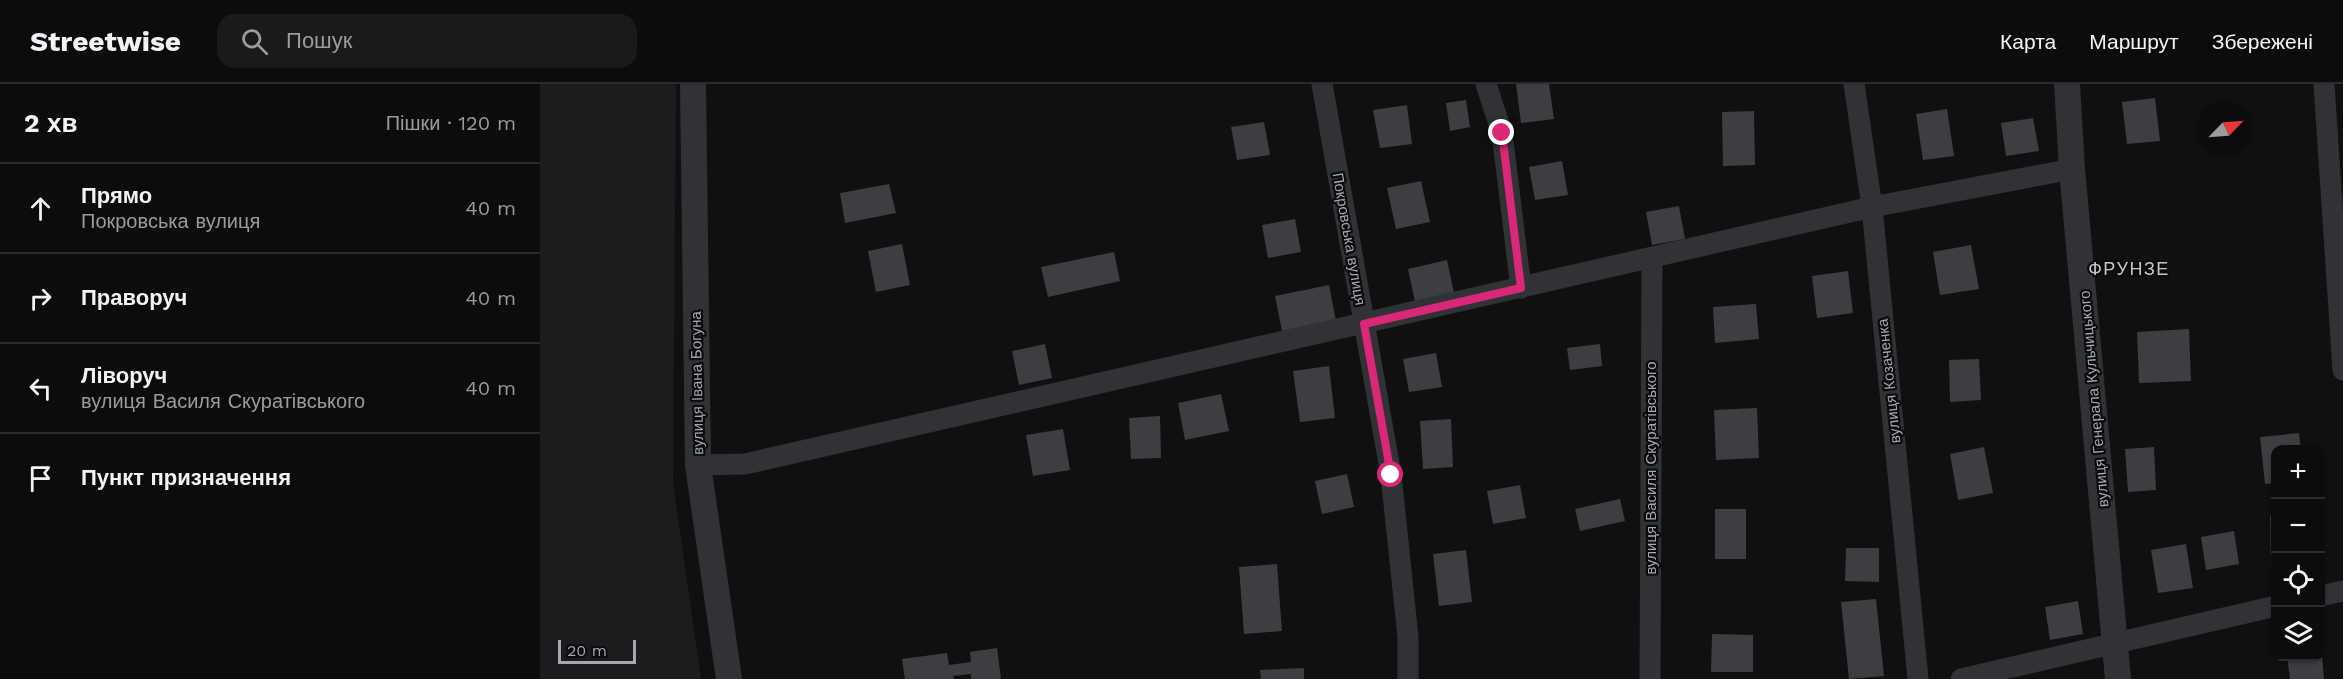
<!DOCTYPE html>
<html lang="uk">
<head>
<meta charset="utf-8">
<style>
  :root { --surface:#0c0c0d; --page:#1a1a1b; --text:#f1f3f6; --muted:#9a9b9d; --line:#2c2c2e }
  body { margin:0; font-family:"Work Sans",sans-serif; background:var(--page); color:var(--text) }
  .controls { position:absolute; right:18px; bottom:18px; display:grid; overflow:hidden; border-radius:12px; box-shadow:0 2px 4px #0004 }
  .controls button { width:54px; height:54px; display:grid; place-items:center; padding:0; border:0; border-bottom:2px solid var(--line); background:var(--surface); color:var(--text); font:30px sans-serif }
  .compass { position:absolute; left:1659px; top:18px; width:54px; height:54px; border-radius:50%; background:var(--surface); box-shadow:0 2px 4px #0004; rotate:65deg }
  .scale { position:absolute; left:18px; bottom:15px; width:78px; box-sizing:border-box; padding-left:6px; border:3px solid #a1a9b2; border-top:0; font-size:16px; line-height:21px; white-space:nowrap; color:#a1a9b2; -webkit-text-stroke:4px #0b0b0c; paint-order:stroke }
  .stop { position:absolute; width:18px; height:18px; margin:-14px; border:4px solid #db2777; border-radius:50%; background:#fff }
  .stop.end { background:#db2777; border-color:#fff; box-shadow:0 2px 6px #0008 }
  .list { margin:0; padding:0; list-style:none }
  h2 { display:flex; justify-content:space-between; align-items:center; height:78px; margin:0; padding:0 24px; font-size:26px }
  h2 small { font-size:20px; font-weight:400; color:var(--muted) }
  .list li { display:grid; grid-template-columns:39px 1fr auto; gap:18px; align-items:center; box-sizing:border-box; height:90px; padding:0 24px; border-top:2px solid var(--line) }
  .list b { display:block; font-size:22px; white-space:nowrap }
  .list p { margin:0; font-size:20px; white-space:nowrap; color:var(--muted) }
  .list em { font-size:20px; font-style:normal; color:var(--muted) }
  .icon { flex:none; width:33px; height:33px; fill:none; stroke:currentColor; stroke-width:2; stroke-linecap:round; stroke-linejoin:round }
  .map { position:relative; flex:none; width:1803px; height:595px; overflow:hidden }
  header { display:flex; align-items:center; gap:36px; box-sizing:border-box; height:84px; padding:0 30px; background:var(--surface); border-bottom:2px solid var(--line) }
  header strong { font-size:28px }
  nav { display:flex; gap:33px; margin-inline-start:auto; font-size:21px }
  .search { width:420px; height:54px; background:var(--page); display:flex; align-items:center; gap:15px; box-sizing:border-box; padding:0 21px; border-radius:18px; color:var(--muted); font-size:22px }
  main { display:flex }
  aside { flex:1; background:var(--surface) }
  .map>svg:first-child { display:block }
</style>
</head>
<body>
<header>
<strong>Streetwise</strong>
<div class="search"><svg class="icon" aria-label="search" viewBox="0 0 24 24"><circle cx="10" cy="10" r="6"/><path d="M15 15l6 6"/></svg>Пошук</div>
<nav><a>Карта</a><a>Маршрут</a><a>Збережені</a></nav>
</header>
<main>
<aside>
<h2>2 хв<small>Пішки · 120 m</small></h2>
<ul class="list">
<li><svg class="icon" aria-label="ahead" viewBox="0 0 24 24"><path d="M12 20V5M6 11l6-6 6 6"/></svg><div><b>Прямо</b><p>Покровська вулиця</p></div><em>40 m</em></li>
<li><svg class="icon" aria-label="right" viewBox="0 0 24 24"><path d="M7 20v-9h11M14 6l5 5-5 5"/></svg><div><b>Праворуч</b></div><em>40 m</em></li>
<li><svg class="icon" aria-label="left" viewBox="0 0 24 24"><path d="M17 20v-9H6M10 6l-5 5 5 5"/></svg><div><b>Ліворуч</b><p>вулиця Василя Скуратівського</p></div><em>40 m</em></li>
<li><svg class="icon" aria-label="arrive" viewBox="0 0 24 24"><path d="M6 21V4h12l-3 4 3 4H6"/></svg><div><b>Пункт призначення</b></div></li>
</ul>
</aside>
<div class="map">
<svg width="1803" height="595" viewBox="0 0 1803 595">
  <rect width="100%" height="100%" fill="#101011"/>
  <path fill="#1c1c1e" d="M 0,0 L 136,0 L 133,399 L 161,595 L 0,595 Z"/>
  <path fill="#3c3e41" d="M 976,0 L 1009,0 L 1014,35 L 981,39 Z
    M 1615,14 L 1620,57 L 1587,60 L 1582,18 Z
    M 926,16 L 930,43 L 910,47 L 906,19 Z
    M 867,21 L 872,60 L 840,64 L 833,26 Z
    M 1407,25 L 1414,72 L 1383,76 L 1376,30 Z
    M 1214,27 L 1215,81 L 1183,82 L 1182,28 Z
    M 1493,34 L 1499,67 L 1466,72 L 1461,39 Z
    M 724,38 L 730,71 L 697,76 L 691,43 Z
    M 1022,77 L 1028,111 L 995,116 L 989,83 Z
    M 881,97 L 890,138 L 856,145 L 847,104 Z
    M 349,100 L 356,129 L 305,139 L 300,109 Z
    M 1139,122 L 1145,155 L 1112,161 L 1106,128 Z
    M 755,135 L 761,168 L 728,174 L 722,141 Z
    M 362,160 L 370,201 L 336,208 L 328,167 Z
    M 1431,161 L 1439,205 L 1400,211 L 1393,168 Z
    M 574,168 L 580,197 L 508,213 L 501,183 Z
    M 907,176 L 914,209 L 875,218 L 868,185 Z
    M 1308,187 L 1313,229 L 1277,234 L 1272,192 Z
    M 789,201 L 796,237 L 742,247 L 735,212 Z
    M 1216,220 L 1219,255 L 1175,259 L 1173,223 Z
    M 1649,245 L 1651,297 L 1599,299 L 1597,248 Z
    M 505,260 L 512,294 L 479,301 L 472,267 Z
    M 1060,260 L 1062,282 L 1030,286 L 1027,264 Z
    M 896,269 L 902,303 L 869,308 L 863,275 Z
    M 1439,275 L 1441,316 L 1410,318 L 1409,276 Z
    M 789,282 L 795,334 L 760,338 L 753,287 Z
    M 681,310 L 689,347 L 645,356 L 638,319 Z
    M 1217,324 L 1219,374 L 1176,376 L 1174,326 Z
    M 620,332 L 621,374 L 591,375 L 589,334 Z
    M 911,335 L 913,383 L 883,385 L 880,337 Z
    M 523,345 L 530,386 L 493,392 L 486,351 Z
    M 1759,349 L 1761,366 L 1736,366 L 1736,399 L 1725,400 L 1720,353 Z
    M 1444,363 L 1453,409 L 1418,416 L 1410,370 Z
    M 1614,363 L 1616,406 L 1588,408 L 1585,365 Z
    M 807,390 L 814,423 L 782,430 L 775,397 Z
    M 980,401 L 986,434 L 953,440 L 947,407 Z
    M 1080,415 L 1085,437 L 1040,447 L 1035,425 Z
    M 1175,425 L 1206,425 L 1206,475 L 1175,475 Z
    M 1730,432 L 1736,432 L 1736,491 L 1731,491 Z
    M 1694,447 L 1699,480 L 1666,486 L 1661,453 Z
    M 1646,460 L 1653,504 L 1618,509 L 1611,466 Z
    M 1306,464 L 1339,464 L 1339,498 L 1305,497 Z
    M 926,466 L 932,518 L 899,522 L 893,470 Z
    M 737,480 L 742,547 L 704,550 L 699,483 Z
    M 1336,515 L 1344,592 L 1309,595 L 1301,518 Z
    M 1538,517 L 1543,550 L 1510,556 L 1505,523 Z
    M 1172,550 L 1213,551 L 1213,588 L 1171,588 Z
    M 457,564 L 461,595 L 431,595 L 431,590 L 413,592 L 414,595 L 365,595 L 362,575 L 407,569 L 409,581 L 431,578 L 430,568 Z
    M 1747,572 L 1782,572 L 1784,595 L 1750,595 Z
    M 764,584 L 764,595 L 721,595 L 720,586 Z"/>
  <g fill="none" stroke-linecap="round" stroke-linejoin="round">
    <path stroke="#313236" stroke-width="21" d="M 782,0 L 851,391 L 868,553 L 868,595
      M 946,0 L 962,49 L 981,204
      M 1314,0 L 1332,123 L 1378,595
      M 1784,0 L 1803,286
      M 158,381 L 205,380 L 1332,123 L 1532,85
      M 1780,512 L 1803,507
      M 1110,595 L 1112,174
      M 1421,595 L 1736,522"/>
    <path stroke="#313236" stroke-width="26" d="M 153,0 L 158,381 L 189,595
      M 1527,0 L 1532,85 L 1578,595"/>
  </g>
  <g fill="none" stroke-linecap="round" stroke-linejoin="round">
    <path stroke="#db2777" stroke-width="8" d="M 851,391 L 824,240 L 981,204 L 962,49"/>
  </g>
  <g text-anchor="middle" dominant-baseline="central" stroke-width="4.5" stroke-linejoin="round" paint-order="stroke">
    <g font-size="15" fill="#a1a9b2" stroke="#0b0b0c">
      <text transform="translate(809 155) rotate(80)">Покровська вулиця</text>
      <text transform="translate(1349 297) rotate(-96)">вулиця Козаченка</text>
      <text transform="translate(157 299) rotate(-91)">вулиця Івана Богуна</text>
      <text transform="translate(1554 315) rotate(-95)">вулиця Генерала Кульчицького</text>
      <text transform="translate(1111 384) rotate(-90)">вулиця Василя Скуратівського</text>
    </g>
    <g font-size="18" letter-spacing="1.5" fill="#c2c7ce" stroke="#0b0b0c">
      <text x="1589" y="184">ФРУНЗЕ</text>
    </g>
  </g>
</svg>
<div class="controls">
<button>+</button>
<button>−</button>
<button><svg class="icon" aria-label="locate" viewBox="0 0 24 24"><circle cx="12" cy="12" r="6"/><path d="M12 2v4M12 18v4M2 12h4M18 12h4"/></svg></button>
<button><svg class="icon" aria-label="layers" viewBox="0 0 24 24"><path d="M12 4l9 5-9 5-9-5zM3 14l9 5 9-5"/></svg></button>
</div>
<svg class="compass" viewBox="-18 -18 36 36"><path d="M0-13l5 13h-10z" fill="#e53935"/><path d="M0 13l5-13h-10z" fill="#9a9b9d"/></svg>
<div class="scale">20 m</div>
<div class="stop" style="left:851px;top:391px"></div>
<div class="stop end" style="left:962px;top:49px"></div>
</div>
</main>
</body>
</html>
